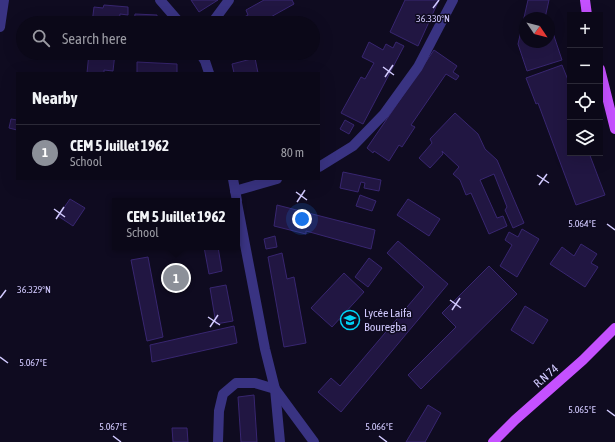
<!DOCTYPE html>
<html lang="en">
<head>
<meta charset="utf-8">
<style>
  :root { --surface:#0b0818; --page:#141121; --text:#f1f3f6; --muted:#9a9aa2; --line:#2b2937; --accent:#8c9099 }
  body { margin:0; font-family:"Asap Condensed",sans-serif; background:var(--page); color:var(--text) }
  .controls { position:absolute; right:12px; top:12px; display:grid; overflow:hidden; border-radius:0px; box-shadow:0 4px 16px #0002 }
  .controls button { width:36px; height:36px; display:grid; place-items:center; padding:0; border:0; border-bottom:1px solid var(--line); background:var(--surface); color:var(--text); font:20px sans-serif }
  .compass { position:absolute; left:519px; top:12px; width:36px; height:36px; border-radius:50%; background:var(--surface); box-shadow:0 4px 16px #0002; rotate:125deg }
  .you { position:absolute; left:302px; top:219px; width:14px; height:14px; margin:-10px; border:3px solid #fff; border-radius:50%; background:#1a73e8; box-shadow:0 0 0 6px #1a73e833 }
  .badge { display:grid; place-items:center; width:26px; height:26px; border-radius:50%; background:var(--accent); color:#fff; font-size:13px; font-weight:700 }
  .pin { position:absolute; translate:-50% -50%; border:2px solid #fff; box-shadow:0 1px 4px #0006 }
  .popup { position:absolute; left:112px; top:198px; width:128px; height:52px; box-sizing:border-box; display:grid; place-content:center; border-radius:0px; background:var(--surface); filter:drop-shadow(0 1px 3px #0005); font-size:13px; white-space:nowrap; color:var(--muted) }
  .popup b { font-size:15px; color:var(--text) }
  .popup::after { content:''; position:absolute; left:50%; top:100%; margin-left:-8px; border:8px solid transparent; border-top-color:var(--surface) }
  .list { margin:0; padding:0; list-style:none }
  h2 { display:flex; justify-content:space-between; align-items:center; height:52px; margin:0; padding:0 16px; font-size:17px }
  h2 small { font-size:13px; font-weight:400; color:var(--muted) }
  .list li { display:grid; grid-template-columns:26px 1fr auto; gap:12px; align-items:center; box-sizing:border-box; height:56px; padding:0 16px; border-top:1px solid var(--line) }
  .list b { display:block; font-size:15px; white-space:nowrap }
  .list p { margin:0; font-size:13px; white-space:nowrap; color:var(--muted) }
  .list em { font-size:13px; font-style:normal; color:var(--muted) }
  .icon { flex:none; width:22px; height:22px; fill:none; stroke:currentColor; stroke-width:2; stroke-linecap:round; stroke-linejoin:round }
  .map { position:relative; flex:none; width:615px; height:442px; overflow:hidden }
  .search { position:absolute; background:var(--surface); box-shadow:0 4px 16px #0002; left:16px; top:16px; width:304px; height:44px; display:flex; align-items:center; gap:10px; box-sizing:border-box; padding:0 14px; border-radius:22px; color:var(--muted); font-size:15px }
  .panel { position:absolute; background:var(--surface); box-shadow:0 4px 16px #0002; left:16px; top:72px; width:304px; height:108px; border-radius:0px }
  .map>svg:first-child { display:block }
</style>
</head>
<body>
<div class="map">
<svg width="615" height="442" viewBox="0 0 615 442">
  <rect width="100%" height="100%" fill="#0f0b20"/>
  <path fill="#211642" stroke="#382670" d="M 191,0 L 218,0 L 199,12 Z
    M 264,0 L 292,0 L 294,4 L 260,23 L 233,23 L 248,15 L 246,10 Z
    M 405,0 L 439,0 L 418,46 L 390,32 Z
    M 528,0 L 549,0 L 545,18 L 525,18 L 525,42 L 549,42 L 549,34 L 553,33 L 562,60 L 527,71 L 518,44 Z
    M 104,5 L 128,7 L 128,15 L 120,14 L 119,23 L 92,23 L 94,7 L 103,8 Z
    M 135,14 L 157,15 L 157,23 L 134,23 Z
    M 369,42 L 383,50 L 386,44 L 393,48 L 396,42 L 404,46 L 363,124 L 341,113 L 361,77 L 365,79 L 374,63 L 362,57 Z
    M 434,50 L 457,66 L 453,72 L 459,76 L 456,80 L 446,74 L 411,125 L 415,127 L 402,147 L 399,145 L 389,161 L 374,151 L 373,153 L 367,148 Z
    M 89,53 L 115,53 L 113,71 L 104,70 L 104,73 L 87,73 Z
    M 255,58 L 258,73 L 234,73 L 232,64 Z
    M 137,62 L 177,64 L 177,73 L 137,73 Z
    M 562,65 L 570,85 L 570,96 L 568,97 L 570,101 L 570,153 L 589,153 L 605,195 L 576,205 L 538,103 L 536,104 L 526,78 Z
    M 455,113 L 478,134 L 485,149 L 497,160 L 524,223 L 513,228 L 505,210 L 507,207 L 494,174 L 480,180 L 497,218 L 503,216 L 507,226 L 489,234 L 471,193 L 466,195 L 460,180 L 453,174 L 459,167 L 442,151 L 443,154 L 430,168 L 419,158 L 432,143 L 430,139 Z
    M 11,119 L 17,120 L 17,130 L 9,128 Z
    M 345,120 L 354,125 L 349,134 L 340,129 Z
    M 343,172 L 381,180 L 379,191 L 364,188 L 365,183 L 361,182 L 358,192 L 340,188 Z
    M 360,195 L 376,201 L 372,211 L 356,206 Z
    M 70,199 L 85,208 L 73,226 L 58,216 Z
    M 408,199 L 440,219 L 429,236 L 397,215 Z
    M 277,205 L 375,230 L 371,249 L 306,231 L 306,234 L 274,226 Z
    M 522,229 L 539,239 L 517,277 L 500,266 L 512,245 L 505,240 L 509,232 L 518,237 Z
    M 275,236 L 277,247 L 266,249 L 264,239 Z
    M 398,241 L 448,284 L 341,412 L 318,392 L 331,378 L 340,386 L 424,287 L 387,253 Z
    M 581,244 L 597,254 L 591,263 L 598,267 L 585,287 L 550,264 L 562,247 L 574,256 Z
    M 204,247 L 218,247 L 222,271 L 209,274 Z
    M 282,253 L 287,279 L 294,277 L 306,343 L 284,347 L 268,257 Z
    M 148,257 L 163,337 L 147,341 L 131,260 Z
    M 369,258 L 382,268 L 368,287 L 355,277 Z
    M 489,266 L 517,294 L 421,389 L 408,375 L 456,327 L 442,313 Z
    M 344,273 L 364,292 L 332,327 L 311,308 Z
    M 226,285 L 233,321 L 216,324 L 210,288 Z
    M 525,306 L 548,320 L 533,344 L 511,330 Z
    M 234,326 L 237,343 L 152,362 L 150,345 Z
    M 254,395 L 257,442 L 241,442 L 238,397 Z
    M 428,405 L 441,413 L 425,442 L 406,442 Z
    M 172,428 L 187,428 L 188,442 L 173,442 Z"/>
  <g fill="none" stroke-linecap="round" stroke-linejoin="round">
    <path stroke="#393382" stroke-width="10" d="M 212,23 L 229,0
      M 0,27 L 4,0
      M 319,167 L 353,146 L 384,114 L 418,67 L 453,0
      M 235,191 L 277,179
      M 218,442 L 219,411 L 223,394 L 236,383 L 255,383 L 275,389 L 314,442"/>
    <path stroke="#393382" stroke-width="10" d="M 160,0 L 180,23
      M 200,53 L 205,61 L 209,73
      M 233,179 L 237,201
      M 237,203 L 265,349 L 275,389 L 280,442"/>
    <path stroke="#c551ff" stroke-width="10" d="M 585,0 L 587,15
      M 600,69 L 615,129
      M 493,442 L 515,420 L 583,360 L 615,328"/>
  </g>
  <path fill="none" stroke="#d2caff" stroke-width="1.5" d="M 433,8 L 439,0M 383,67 L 394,75M 385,77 L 393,65M 537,175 L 549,183M 539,185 L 547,174M 296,192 L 307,200M 297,202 L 305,190M 54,209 L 65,217M 56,219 L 64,207M 607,224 L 615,230M 0,298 L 6,290M 450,300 L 461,308M 452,310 L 460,298M 208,317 L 220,325M 210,327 L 218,315M 0,357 L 8,363M 607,410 L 615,416M 113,436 L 121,442M 379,436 L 387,442"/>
  <defs>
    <g id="school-ring" transform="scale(1)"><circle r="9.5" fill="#0f0b20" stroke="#00d3f5" stroke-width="1.5"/><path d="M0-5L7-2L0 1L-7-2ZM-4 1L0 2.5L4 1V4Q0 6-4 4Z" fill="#00d3f5"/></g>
  </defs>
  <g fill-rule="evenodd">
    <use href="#school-ring" x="350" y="320"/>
  </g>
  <g text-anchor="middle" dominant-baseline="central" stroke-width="3" stroke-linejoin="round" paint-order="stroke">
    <g font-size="12" fill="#d2caff" stroke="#0f0b20" text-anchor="start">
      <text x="364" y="313">Lycée Laifa<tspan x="364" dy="14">Bouregba</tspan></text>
    </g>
    <g font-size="12" fill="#d2caff" stroke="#0f0b20">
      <text transform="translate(546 376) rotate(-41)">R.N 74</text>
    </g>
  </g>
  <g font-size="10" text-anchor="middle" fill="#d2caff" stroke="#0f0b20" stroke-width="3" stroke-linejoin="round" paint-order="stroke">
    <text x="433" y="22">36.330°N</text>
    <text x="582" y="227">5.064°E</text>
    <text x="34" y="293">36.329°N</text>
    <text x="33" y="366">5.067°E</text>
    <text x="582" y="413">5.065°E</text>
    <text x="113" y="430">5.067°E</text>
    <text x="379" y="430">5.066°E</text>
  </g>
</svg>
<div class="controls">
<button>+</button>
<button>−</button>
<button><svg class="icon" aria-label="locate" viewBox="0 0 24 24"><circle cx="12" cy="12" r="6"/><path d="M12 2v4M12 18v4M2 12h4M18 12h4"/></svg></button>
<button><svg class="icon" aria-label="layers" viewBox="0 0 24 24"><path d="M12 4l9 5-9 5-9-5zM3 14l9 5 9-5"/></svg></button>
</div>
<svg class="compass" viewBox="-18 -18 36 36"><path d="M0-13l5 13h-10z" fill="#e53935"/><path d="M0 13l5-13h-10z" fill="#9a9aa2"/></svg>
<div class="you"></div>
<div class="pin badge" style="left:176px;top:278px">1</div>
<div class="popup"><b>CEM 5 Juillet 1962</b>School</div>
<div class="search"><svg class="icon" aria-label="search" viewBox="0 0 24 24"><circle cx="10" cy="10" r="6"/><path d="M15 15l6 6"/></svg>Search here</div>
<section class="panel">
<h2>Nearby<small></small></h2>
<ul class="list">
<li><span class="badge">1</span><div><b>CEM 5 Juillet 1962</b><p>School</p></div><em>80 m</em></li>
</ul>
</section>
</div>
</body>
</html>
